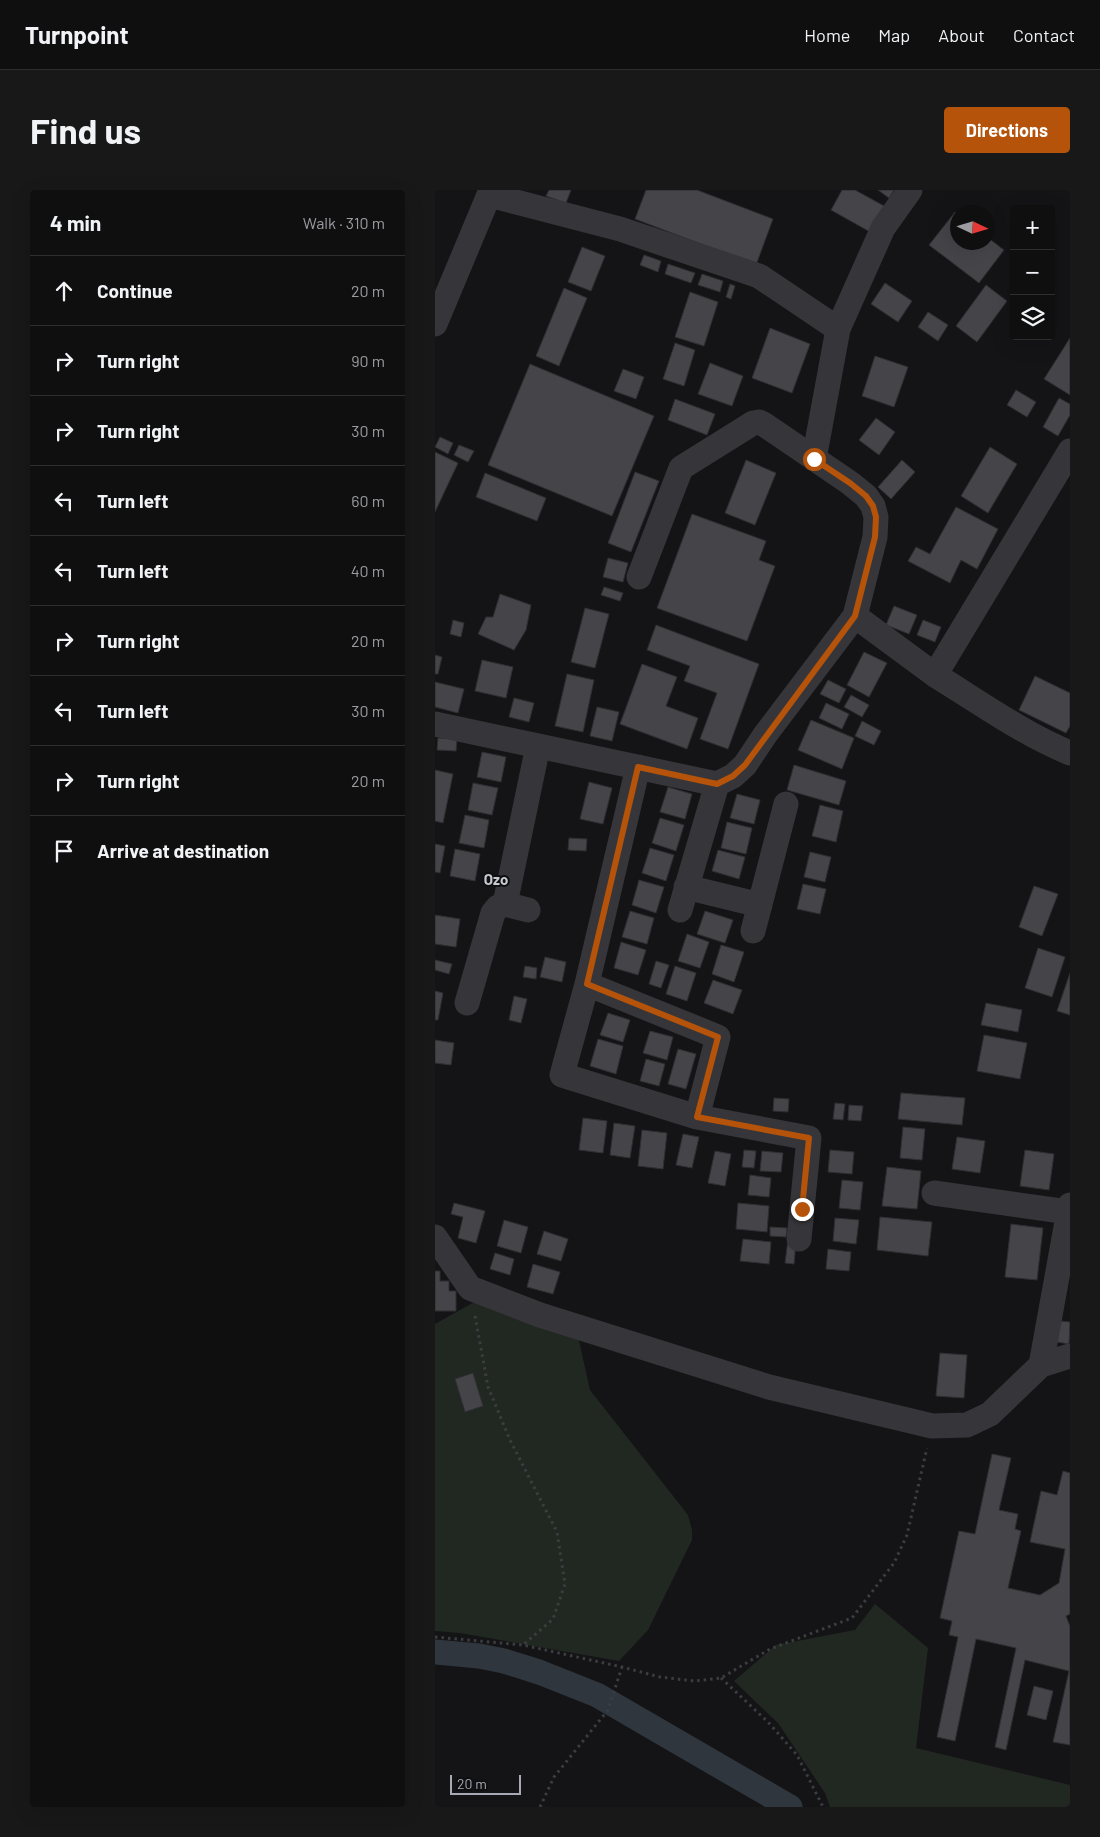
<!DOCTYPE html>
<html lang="en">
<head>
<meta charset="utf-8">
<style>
  :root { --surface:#0f0f10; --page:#181819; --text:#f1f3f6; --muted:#9b9c9f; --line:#2f2f30; --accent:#b45309 }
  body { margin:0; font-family:Barlow,sans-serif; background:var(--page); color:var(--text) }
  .controls { position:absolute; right:15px; top:15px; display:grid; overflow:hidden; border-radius:5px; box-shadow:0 5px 20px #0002 }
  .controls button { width:45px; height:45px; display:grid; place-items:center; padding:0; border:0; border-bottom:1px solid var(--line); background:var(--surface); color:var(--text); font:25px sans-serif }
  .compass { position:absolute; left:515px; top:15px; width:45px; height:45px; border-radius:50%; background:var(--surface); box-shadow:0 5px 20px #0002; rotate:94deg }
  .scale { position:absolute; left:15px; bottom:12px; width:71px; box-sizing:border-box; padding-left:5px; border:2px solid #a7aab5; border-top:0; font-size:14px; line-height:18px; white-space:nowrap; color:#a7aab5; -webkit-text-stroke:4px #0f0f11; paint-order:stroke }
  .stop { position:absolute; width:15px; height:15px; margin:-11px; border:4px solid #b45309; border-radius:50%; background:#fff }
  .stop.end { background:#b45309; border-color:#fff; box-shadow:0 1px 5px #0008 }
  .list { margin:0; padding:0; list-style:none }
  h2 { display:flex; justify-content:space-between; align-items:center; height:65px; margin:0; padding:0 20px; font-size:21px }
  h2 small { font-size:16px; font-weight:400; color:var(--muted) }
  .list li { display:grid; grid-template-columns:32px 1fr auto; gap:15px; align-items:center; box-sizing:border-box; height:70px; padding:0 20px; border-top:1px solid var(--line) }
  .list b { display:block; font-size:19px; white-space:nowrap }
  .list em { font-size:16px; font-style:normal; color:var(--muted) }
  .icon { flex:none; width:28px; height:28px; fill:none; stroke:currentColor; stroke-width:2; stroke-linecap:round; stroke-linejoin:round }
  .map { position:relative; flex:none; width:635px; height:1617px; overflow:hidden; border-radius:5px }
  header { display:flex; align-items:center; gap:30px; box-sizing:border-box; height:70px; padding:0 25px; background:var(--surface); border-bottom:1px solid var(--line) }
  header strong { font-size:24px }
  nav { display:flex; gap:28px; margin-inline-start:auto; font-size:18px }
  .intro { display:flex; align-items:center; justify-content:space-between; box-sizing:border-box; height:120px; padding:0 30px }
  h1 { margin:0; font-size:35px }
  .button { padding:12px 22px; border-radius:5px; background:var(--accent); color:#fff; font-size:18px; font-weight:700 }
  main { display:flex; gap:30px; padding:0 30px }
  aside { flex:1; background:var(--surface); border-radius:5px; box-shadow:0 5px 20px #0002 }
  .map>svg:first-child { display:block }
</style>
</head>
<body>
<header>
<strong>Turnpoint</strong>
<nav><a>Home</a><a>Map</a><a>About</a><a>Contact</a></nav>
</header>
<div class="intro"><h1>Find us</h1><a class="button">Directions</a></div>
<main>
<aside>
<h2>4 min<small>Walk · 310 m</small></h2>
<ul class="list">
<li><svg class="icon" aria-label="ahead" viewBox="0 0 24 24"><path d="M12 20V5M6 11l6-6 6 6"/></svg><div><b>Continue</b></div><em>20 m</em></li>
<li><svg class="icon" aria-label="right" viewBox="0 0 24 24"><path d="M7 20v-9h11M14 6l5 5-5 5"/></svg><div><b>Turn right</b></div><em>90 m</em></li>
<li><svg class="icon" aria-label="right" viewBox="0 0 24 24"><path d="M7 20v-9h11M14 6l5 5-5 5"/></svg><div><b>Turn right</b></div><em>30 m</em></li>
<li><svg class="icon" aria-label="left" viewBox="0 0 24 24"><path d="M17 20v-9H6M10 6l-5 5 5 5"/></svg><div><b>Turn left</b></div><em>60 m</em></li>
<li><svg class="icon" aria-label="left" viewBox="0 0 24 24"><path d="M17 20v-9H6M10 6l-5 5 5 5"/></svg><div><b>Turn left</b></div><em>40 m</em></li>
<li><svg class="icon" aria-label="right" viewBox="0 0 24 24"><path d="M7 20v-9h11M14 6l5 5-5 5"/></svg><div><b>Turn right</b></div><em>20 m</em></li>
<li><svg class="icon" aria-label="left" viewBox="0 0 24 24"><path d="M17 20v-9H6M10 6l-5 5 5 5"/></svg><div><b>Turn left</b></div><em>30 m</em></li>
<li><svg class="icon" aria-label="right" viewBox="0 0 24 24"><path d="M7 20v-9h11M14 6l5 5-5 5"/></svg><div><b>Turn right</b></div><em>20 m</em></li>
<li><svg class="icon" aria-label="arrive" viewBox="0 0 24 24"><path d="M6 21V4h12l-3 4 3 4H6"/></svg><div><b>Arrive at destination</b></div></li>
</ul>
</aside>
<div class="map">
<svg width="635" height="1617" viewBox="0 0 635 1617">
  <rect width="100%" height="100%" fill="#141416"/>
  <path fill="#212822" d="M 43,1110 L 143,1146 L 155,1200 L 253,1325 L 257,1340 L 257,1350 L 213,1440 L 184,1471 L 25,1443 L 0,1441 L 0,1134 Z
    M 440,1414 L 493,1458 L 481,1558 L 635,1595 L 635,1617 L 395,1617 L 390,1603 L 343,1533 L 299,1491 L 341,1455 L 420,1440 Z"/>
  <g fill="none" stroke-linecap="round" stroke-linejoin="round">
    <path stroke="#2f363d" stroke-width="25" d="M 0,1462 L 44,1466 L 69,1471 L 104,1482 L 162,1505 L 355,1617"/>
  </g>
  <path fill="#444449" stroke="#2f2e32" d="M 114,0 L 136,0 L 131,13 L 111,6 Z
    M 211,0 L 262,0 L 338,29 L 321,75 L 200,29 Z
    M 407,0 L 420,0 L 451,17 L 437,43 L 396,20 Z
    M 443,0 L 459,0 L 454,8 Z
    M 520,22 L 522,24 L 522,52 L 552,52 L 552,47 L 569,60 L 544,93 L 494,55 Z
    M 147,57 L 170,66 L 156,101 L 133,92 Z
    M 209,65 L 226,71 L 223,82 L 205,75 Z
    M 233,74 L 260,83 L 256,93 L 230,84 Z
    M 267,84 L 288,91 L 285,102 L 263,95 Z
    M 450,93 L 477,111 L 463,132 L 436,114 Z
    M 295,94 L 300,96 L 296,109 L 291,107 Z
    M 551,95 L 572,111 L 542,152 L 521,136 Z
    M 129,98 L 152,108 L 124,176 L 101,166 Z
    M 255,102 L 283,112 L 269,156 L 240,147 Z
    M 493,122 L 513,135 L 503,151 L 483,137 Z
    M 335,138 L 375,154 L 357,203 L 317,188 Z
    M 635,148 L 635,205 L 609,189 Z
    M 240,153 L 260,160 L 249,196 L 228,189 Z
    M 440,166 L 473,177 L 459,217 L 427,206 Z
    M 275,173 L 308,186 L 297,216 L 263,204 Z
    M 95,174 L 219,226 L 177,326 L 53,275 Z
    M 188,179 L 209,187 L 201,209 L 179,201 Z
    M 581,200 L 601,212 L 592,227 L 572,215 Z
    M 624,208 L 635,214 L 635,225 L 623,246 L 608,237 Z
    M 240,209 L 280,224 L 272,245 L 233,230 Z
    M 441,228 L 460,242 L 444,265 L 424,250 Z
    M 5,247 L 18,253 L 13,264 L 0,257 Z
    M 24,255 L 39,261 L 33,272 L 19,265 Z
    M 555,257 L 582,274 L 553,323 L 526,306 Z
    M 0,262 L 23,273 L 0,322 Z
    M 311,270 L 341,283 L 320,335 L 290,323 Z
    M 467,270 L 480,282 L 456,309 L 443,297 Z
    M 200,282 L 224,291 L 196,362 L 173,353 Z
    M 50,283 L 111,308 L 102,331 L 41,307 Z
    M 521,317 L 563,339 L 542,379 L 526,370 L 515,393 L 473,371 L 481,357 L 495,364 Z
    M 257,324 L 331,351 L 324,370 L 340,376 L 312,451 L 222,418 Z
    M 173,368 L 193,373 L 188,392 L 168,387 Z
    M 169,397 L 188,403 L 185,411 L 166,405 Z
    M 65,404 L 96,415 L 91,440 L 79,460 L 43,444 L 51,427 L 58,427 Z
    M 459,416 L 482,425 L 474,444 L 451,435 Z
    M 150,418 L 174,424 L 160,478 L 136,472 Z
    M 18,430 L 29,433 L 26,447 L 15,444 Z
    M 488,430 L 506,437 L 500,452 L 482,445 Z
    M 221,435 L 324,474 L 293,559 L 265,549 L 282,503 L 249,491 L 255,476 L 212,460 Z
    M 429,462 L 452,473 L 434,507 L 412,495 Z
    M 0,465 L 7,467 L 3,484 L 0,484 Z
    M 47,470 L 78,477 L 71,508 L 40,501 Z
    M 207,474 L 242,487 L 231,516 L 263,528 L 252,559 L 185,534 Z
    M 132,484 L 159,490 L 148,542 L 120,536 Z
    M 600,486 L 635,503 L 635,536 L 631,543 L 584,520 Z
    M 393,490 L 411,499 L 404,513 L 385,504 Z
    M 0,492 L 29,499 L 23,523 L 0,517 Z
    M 416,505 L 434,515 L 427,527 L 409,517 Z
    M 79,508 L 99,513 L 94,532 L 74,527 Z
    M 391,513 L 414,524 L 407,539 L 384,528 Z
    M 162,517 L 184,522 L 177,551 L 155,546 Z
    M 376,530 L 419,548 L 407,579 L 363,560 Z
    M 427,531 L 446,541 L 439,555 L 420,546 Z
    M 3,548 L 22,549 L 21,561 L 2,560 Z
    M 47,562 L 71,567 L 66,592 L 42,587 Z
    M 359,575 L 411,591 L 404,615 L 352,600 Z
    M 0,580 L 18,584 L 8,633 L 0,631 Z
    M 154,592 L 177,598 L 168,634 L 145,629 Z
    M 38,593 L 63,598 L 57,625 L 33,620 Z
    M 233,597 L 257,604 L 250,629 L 225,622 Z
    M 302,604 L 325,610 L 319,634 L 295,628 Z
    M 385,615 L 408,621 L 401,652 L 377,646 Z
    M 30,625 L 54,630 L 49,658 L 24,653 Z
    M 225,628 L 249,635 L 241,661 L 217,653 Z
    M 292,632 L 317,638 L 311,664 L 286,658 Z
    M 134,648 L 152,649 L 151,661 L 133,660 Z
    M 0,654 L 10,656 L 5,683 L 0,682 Z
    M 215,658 L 239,665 L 231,691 L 207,683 Z
    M 20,659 L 45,664 L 40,691 L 15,686 Z
    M 283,660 L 310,667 L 304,689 L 277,681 Z
    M 375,662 L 396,667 L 390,692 L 369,687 Z
    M 204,690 L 229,697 L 221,723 L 197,715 Z
    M 368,694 L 391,699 L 385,724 L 362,719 Z
    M 599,696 L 623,704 L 607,746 L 584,737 Z
    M 195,721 L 219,728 L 212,754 L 187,747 Z
    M 270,721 L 298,730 L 290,753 L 262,744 Z
    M 0,725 L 25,729 L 21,757 L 0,754 Z
    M 252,744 L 274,752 L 265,778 L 243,771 Z
    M 186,752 L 211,760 L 203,785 L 179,778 Z
    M 286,755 L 309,762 L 299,792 L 277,784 Z
    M 603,758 L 630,767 L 617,807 L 590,798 Z
    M 110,767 L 131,772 L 127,792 L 105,787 Z
    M 0,770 L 17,774 L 14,784 L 0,780 Z
    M 221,771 L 234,775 L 226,798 L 214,794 Z
    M 90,776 L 102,778 L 101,789 L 88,787 Z
    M 240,776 L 261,783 L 252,811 L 231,804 Z
    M 635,783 L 635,825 L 622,821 Z
    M 278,790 L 307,800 L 298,824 L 269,813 Z
    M 0,801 L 8,803 L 3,830 L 0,830 Z
    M 79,806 L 92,809 L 86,833 L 74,830 Z
    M 551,813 L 587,820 L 583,842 L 546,835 Z
    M 173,823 L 195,830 L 188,852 L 165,845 Z
    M 215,841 L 238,847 L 232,870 L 208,863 Z
    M 549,845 L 592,853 L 585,889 L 542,881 Z
    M 163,849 L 188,856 L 181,884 L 155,876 Z
    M 0,850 L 19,853 L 16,875 L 0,873 Z
    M 243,859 L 261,864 L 251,899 L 233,894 Z
    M 211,869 L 230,874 L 224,896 L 205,891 Z
    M 466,903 L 530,908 L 527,935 L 463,929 Z
    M 339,908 L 354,909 L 353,922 L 338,921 Z
    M 400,913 L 410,914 L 408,930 L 398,929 Z
    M 414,915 L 428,916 L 426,931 L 413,930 Z
    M 148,928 L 172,931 L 168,963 L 144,960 Z
    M 179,933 L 200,936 L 195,968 L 175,965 Z
    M 468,937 L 490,939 L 487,970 L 465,968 Z
    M 207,940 L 232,943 L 228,979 L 203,976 Z
    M 248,944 L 264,947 L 257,978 L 241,975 Z
    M 522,947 L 550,951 L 545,983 L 517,979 Z
    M 309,960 L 321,961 L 319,978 L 307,977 Z
    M 395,960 L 419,962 L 417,984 L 393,982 Z
    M 590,960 L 619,964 L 614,1000 L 585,996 Z
    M 280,961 L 296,964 L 290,996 L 273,993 Z
    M 327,961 L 348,963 L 346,982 L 325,981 Z
    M 452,977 L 486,981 L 482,1019 L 447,1016 Z
    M 315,985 L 336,988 L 334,1007 L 313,1005 Z
    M 407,990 L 428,992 L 425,1020 L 404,1018 Z
    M 19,1013 L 50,1021 L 41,1053 L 23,1048 L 28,1027 L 16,1024 Z
    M 303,1013 L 334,1016 L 332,1042 L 301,1039 Z
    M 445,1027 L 497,1032 L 493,1066 L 442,1060 Z
    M 400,1028 L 424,1030 L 421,1054 L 398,1051 Z
    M 69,1030 L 93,1037 L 86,1063 L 62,1056 Z
    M 576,1034 L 608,1038 L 602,1090 L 570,1087 Z
    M 335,1037 L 352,1038 L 351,1047 L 335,1046 Z
    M 109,1041 L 133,1049 L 126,1071 L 102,1064 Z
    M 308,1049 L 336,1052 L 334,1074 L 305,1071 Z
    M 353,1050 L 361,1051 L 359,1074 L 350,1073 Z
    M 393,1059 L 416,1062 L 414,1081 L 391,1079 Z
    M 60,1063 L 79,1069 L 75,1085 L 55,1079 Z
    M 98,1074 L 125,1082 L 118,1104 L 92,1097 Z
    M 0,1081 L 5,1081 L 5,1091 L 14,1091 L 14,1101 L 21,1101 L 21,1121 L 0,1121 Z
    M 625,1131 L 635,1132 L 634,1154 L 622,1152 Z
    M 505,1163 L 532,1165 L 529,1208 L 501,1206 Z
    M 38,1183 L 48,1216 L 30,1222 L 20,1189 Z
    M 557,1264 L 576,1268 L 564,1320 L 583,1324 L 580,1339 L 586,1341 L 573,1398 L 605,1405 L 624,1393 L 630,1359 L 595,1352 L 606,1301 L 622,1305 L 628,1281 L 635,1283 L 635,1424 L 631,1426 L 635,1436 L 635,1555 L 618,1552 L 634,1481 L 590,1470 L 571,1560 L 560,1557 L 581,1458 L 541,1449 L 520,1551 L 502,1547 L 523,1447 L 514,1445 L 517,1431 L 505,1428 L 524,1341 L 540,1344 Z
    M 599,1496 L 618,1501 L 611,1530 L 592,1525 Z"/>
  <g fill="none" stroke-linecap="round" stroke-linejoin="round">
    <path stroke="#3c3d41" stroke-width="3" stroke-dasharray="2.5 4" stroke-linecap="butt" d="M 40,1126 L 53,1197 L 75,1250 L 122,1342 L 130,1394 L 118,1429 L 88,1455
      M 0,1447 L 88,1455 L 187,1477 L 225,1487 L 259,1491 L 286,1488 L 335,1459 L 417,1428 L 459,1373 L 472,1345 L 492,1258
      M 286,1488 L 333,1532 L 362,1565 L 388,1617
      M 105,1617 L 119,1587 L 173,1520 L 187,1477"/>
    <path stroke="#36363a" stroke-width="25" d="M 54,5 L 185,39 L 324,86 L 403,139
      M 0,134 L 56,0
      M 635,261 L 500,485 C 544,512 587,543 635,563
      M 379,269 L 403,139 L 448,38 L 475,0
      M 420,426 L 500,485
      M 0,534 L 282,594 L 298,586 L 310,575 L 330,545 L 420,426 L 440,347 L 441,327 L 438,316 L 431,306 L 415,293 L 330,235 L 324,232 L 318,233 L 246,278 L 204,387
      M 203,577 L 152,794 L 127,885 L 262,927 L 374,948 L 364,1049
      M 251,697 L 325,715
      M 70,714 L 93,720
      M 245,720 L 282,594
      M 318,741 L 351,614
      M 152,794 L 283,847 L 262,927
      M 32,813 L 58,723 L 63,717 L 70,714 L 103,556
      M 499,1003 L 634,1022
      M 0,1047 L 35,1098 L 105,1125 L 334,1197 L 497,1236 L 532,1235 L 555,1224 L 606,1175 L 635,1166
      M 606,1175 L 635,1015"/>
  </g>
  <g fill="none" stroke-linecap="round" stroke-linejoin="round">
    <path stroke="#b45309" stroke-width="6" d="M 367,1019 L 374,948 L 262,927 L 283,847 L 152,794 L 203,577 L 282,594 L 298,586 L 310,575 L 420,426 L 440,347 L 441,327 L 438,316 L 431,306 L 415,293 L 379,269"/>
  </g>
  <g text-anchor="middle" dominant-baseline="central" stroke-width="4" stroke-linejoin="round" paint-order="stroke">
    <g font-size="15" font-weight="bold" fill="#c8cad1" stroke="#0f0f11">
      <text x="61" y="689">Ozo</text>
    </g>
  </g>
</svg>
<div class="controls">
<button>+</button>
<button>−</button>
<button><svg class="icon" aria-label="layers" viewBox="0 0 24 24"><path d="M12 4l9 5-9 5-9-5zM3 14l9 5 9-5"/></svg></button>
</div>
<svg class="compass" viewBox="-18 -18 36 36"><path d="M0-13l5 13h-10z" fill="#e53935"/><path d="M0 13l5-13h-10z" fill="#9b9c9f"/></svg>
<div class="scale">20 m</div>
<div class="stop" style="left:379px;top:269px"></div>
<div class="stop end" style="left:367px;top:1019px"></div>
</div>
</main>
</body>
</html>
